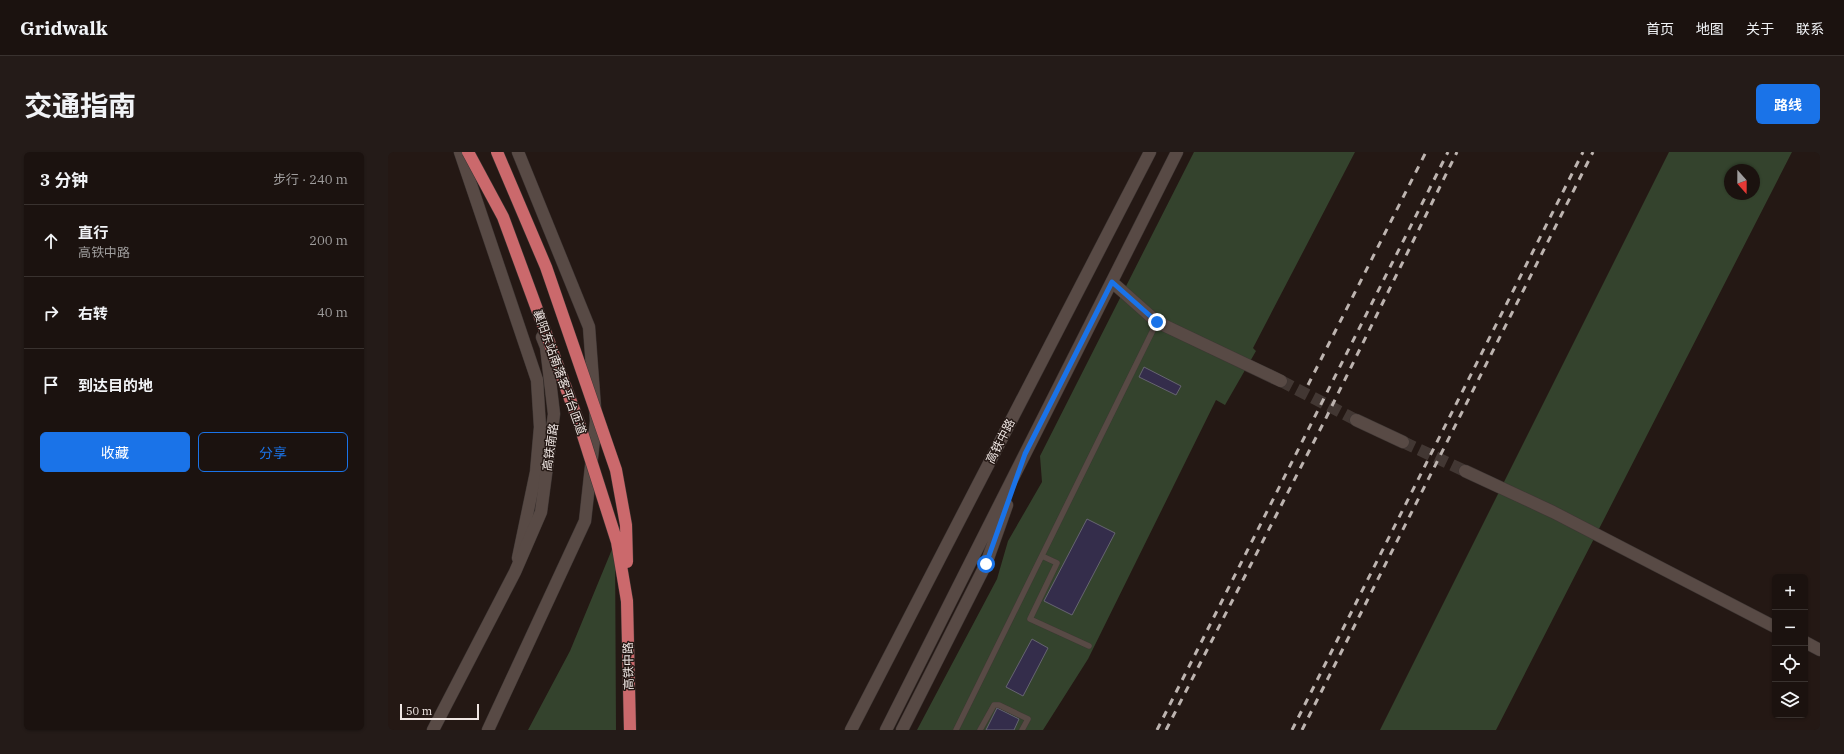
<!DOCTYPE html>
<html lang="zh">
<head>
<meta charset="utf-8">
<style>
  :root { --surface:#1b120f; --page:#241b18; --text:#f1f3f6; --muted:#a09e9e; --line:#39322f; --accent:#1a73e8 }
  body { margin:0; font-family:"IBM Plex Serif","Noto Sans SC",serif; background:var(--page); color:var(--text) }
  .controls { position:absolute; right:12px; bottom:12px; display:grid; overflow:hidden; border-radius:6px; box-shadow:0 1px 3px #0004 }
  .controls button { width:36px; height:36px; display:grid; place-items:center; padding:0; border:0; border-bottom:1px solid var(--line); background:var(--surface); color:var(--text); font:20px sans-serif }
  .compass { position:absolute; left:1336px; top:12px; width:36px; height:36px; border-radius:50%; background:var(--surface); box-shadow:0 1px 3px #0004; rotate:159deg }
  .scale { position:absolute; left:12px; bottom:10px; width:79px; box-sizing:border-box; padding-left:4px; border:2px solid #efe6e3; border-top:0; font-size:11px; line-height:14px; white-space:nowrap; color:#efe6e3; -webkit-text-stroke:3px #241814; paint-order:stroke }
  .stop { position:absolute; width:12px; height:12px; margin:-9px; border:3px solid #1a73e8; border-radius:50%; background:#fff }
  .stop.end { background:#1a73e8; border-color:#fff; box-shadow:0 1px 4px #0008 }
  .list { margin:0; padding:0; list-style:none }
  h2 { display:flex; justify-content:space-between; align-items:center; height:52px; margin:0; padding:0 16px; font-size:17px }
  h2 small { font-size:13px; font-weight:400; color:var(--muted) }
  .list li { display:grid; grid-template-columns:26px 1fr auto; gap:12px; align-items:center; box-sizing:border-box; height:72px; padding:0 16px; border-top:1px solid var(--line) }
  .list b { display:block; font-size:15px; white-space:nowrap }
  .list p { margin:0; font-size:13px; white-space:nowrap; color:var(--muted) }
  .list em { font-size:13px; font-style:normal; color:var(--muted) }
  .actions { display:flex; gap:8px; padding:12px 16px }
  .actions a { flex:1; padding:9px 0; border:1px solid var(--accent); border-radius:6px; text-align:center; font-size:14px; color:var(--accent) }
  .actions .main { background:var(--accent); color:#fff }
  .icon { flex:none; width:22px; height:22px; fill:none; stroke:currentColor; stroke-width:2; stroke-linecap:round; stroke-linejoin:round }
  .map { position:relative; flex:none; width:1432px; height:578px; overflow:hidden; border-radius:6px }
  header { display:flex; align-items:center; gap:24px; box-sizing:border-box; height:56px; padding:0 20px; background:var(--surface); border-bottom:1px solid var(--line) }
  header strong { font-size:19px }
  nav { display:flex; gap:22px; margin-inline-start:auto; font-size:14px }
  .intro { display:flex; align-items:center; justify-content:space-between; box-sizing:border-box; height:96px; padding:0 24px }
  h1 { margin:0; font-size:28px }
  .button { padding:10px 18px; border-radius:6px; background:var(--accent); color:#fff; font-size:14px; font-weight:700 }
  main { display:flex; gap:24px; padding:0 24px }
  aside { flex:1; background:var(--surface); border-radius:6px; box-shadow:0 1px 3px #0004 }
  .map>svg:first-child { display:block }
</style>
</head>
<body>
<header>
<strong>Gridwalk</strong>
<nav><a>首页</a><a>地图</a><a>关于</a><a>联系</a></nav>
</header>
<div class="intro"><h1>交通指南</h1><a class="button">路线</a></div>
<main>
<aside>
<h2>3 分钟<small>步行 · 240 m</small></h2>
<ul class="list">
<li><svg class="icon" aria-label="ahead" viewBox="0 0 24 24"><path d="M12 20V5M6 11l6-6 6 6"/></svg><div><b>直行</b><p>高铁中路</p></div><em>200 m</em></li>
<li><svg class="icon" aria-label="right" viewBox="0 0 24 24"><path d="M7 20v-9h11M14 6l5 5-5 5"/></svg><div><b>右转</b></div><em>40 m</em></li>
<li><svg class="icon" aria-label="arrive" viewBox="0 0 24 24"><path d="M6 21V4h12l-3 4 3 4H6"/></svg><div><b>到达目的地</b></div></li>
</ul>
<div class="actions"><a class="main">收藏</a><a>分享</a></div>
</aside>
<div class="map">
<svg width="1432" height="578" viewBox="0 0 1432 578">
  <rect width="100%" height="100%" fill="#241814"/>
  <path fill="#34432d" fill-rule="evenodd" d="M 806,0 L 967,0 L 865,196 L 868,199 L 837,253 L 828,248 L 700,507 L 655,578 L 529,578 L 609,427 L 620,389 L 654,330 L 652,304 Z
    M 1281,0 L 1404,0 L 1108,578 L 992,578 ZM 1342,18 L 1366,18 L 1366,42 L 1342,42 Z
    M 227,390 L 228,578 L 140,578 L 182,499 Z"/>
  <path fill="#342d4b" stroke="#666471" d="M 756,215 L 793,234 L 788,243 L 751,225 Z
    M 699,367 L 727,381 L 684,463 L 656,449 Z
    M 644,487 L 660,496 L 635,544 L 618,535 Z
    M 609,556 L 631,567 L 626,578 L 598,578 Z"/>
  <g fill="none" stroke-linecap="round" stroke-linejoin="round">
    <path stroke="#423733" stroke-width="12" stroke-dasharray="12 6" stroke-linecap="butt" d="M 893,229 L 968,268
      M 1015,290 L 1077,319"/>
    <g stroke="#3e3634" stroke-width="6">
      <path id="service" d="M 654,404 L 669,411 L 642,467 L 701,494
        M 568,578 L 769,170
        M 592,578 L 606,553 L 611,553 L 640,567 L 634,578"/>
    </g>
    <g stroke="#3e3634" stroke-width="13">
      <path id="tertiary" d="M 72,0 L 149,228 L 152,275 L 148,320 L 130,406
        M 724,130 L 769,170 L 893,229
        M 968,268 L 1015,290
        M 1077,319 L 1165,360 L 1387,475
        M 1417,490 L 1432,498
        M 463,578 L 762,0
        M 498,578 L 789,0
        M 514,578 L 598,412 L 619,353"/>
    </g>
    <g stroke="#3e3634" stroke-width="13">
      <path id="secondary" d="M 45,578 L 127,420 L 153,360 L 166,262 L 158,195 L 154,185
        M 100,578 L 197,369 L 208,269 L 201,175 L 130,0"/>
    </g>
    <g stroke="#3e3634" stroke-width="13">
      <path id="trunk" d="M 239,449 L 242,578"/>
    </g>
    <use href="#service" stroke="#584a45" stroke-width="5.5"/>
    <use href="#tertiary" stroke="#584a45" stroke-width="12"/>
    <use href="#secondary" stroke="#584a45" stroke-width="12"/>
    <use href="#trunk" stroke="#cb696c" stroke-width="12"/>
    <path stroke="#bdb4b0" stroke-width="3" stroke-dasharray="7 7" stroke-linecap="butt" d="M 920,233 L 1038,0
      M 769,578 L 1060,0
      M 778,578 L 937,268 L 1069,0
      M 904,578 L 1195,0
      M 914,578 L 1205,0"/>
    <g stroke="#3e3634" stroke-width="13" stroke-linecap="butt">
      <path id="trunk-bridge" d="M 80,0 L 115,65 L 192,274 L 229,390 L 239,449
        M 109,0 L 158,115 L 228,318 L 238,373 L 239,410"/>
    </g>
    <use href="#trunk-bridge" stroke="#cb696c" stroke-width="12"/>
  </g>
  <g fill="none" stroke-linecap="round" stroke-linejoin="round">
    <path stroke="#1a73e8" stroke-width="5" d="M 598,412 L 637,302 L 724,130 L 769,170"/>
  </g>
  <g text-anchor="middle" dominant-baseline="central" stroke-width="3" stroke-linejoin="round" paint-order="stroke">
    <g font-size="12" fill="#efe6e3" stroke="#241814">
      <text transform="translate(172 220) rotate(70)">襄阳东站南落客平台匝道</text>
      <text transform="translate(612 289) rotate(-63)">高铁中路</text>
      <text transform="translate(162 295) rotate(-82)">高铁南路</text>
      <text transform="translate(240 514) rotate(-91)">高铁中路</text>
    </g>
  </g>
</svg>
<div class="controls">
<button>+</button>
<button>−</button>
<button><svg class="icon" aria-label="locate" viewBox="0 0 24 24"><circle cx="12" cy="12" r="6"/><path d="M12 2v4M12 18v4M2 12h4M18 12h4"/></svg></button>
<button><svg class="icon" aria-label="layers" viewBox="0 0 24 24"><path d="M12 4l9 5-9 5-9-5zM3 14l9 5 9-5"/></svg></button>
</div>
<svg class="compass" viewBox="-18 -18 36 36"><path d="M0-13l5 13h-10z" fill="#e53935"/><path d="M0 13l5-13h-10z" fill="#a09e9e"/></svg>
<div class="scale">50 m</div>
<div class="stop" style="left:598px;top:412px"></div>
<div class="stop end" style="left:769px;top:170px"></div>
</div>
</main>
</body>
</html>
